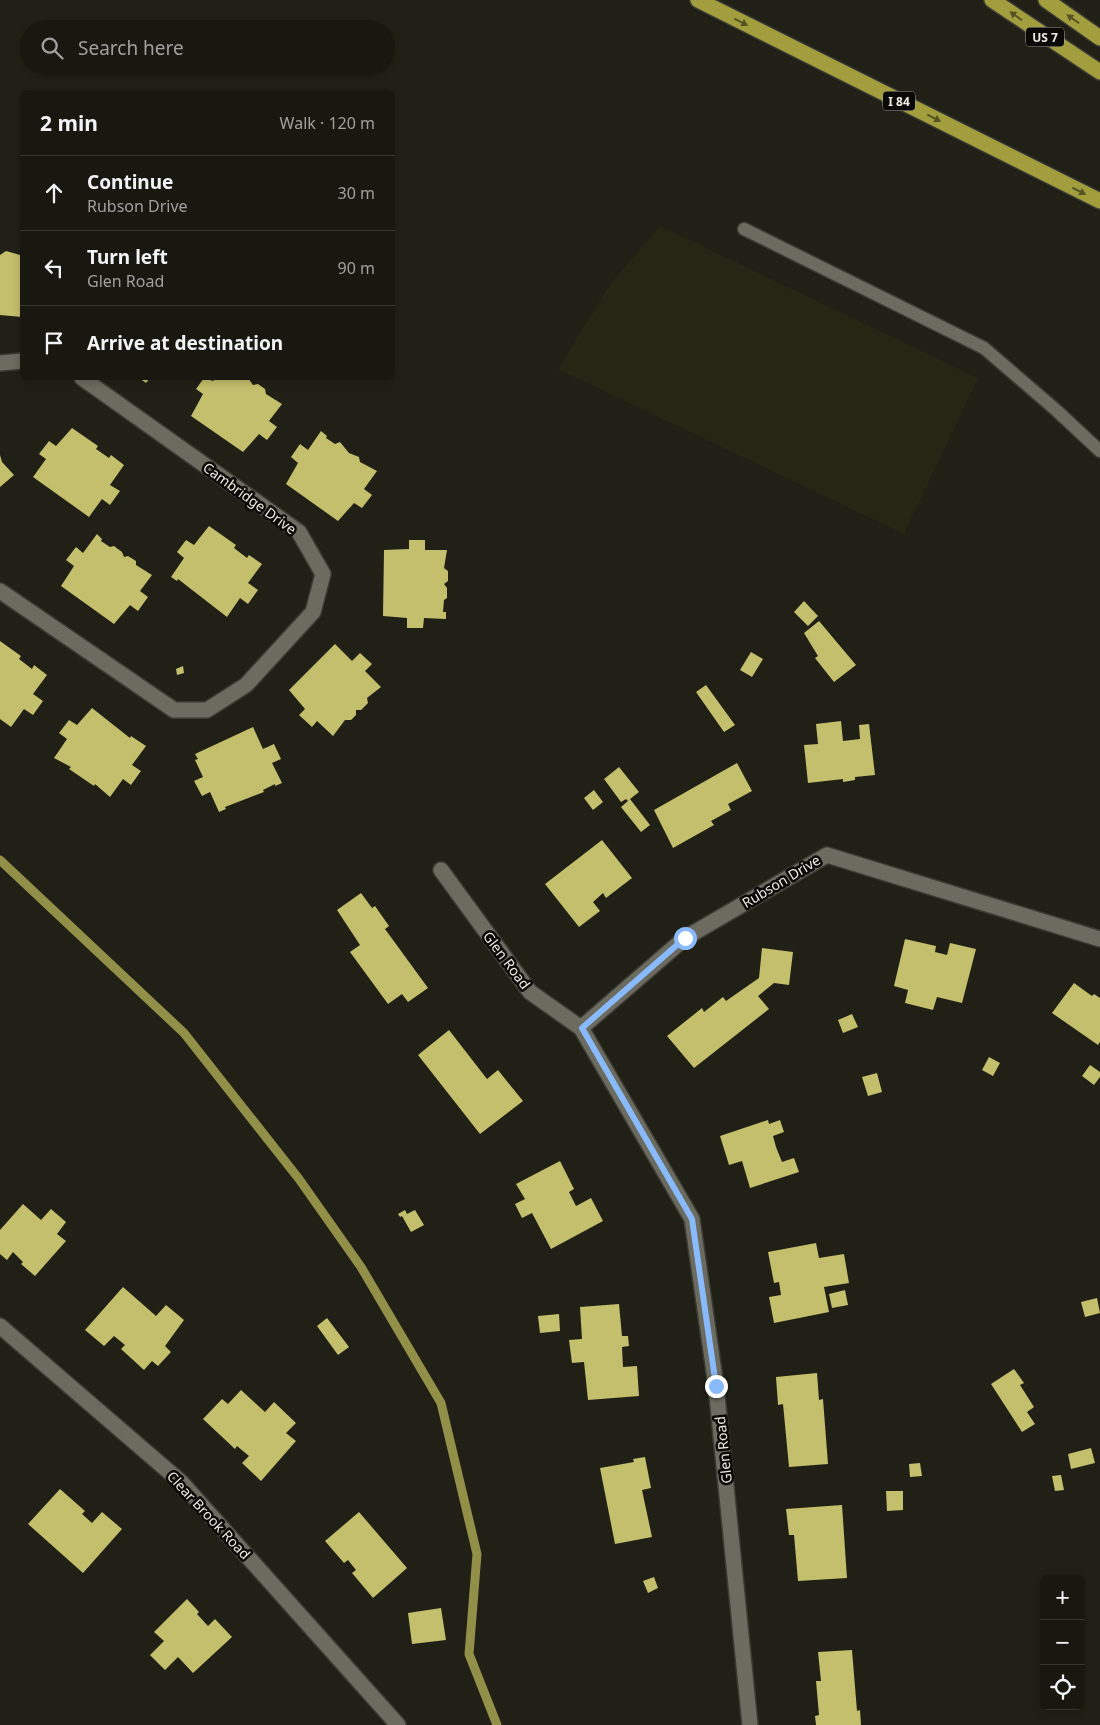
<!DOCTYPE html>
<html lang="en">
<head>
<meta charset="utf-8">
<style>
  :root { --surface:#181810; --page:#25251e; --text:#f1f3f6; --muted:#9fa09f; --line:#363730 }
  body { margin:0; font-family:"Noto Sans",sans-serif; background:var(--page); color:var(--text) }
  .controls { position:absolute; right:15px; bottom:15px; display:grid; overflow:hidden; border-radius:8px; box-shadow:0 2px 8px #0003 }
  .controls button { width:45px; height:45px; display:grid; place-items:center; padding:0; border:0; border-bottom:1px solid var(--line); background:var(--surface); color:var(--text); font:25px sans-serif }
  .stop { position:absolute; width:15px; height:15px; margin:-11px; border:4px solid #89bafc; border-radius:50%; background:#fff }
  .stop.end { background:#89bafc; border-color:#fff; box-shadow:0 1px 5px #0008 }
  .list { margin:0; padding:0; list-style:none }
  h2 { display:flex; justify-content:space-between; align-items:center; height:65px; margin:0; padding:0 20px; font-size:21px }
  h2 small { font-size:16px; font-weight:400; color:var(--muted) }
  .list li { display:grid; grid-template-columns:32px 1fr auto; gap:15px; align-items:center; box-sizing:border-box; height:75px; padding:0 20px; border-top:1px solid var(--line) }
  .list b { display:block; font-size:19px; white-space:nowrap }
  .list p { margin:0; font-size:16px; white-space:nowrap; color:var(--muted) }
  .list em { font-size:16px; font-style:normal; color:var(--muted) }
  .icon { flex:none; width:28px; height:28px; fill:none; stroke:currentColor; stroke-width:2; stroke-linecap:round; stroke-linejoin:round }
  .map { position:relative; flex:none; width:1100px; height:1725px; overflow:hidden }
  .search { position:absolute; background:var(--surface); box-shadow:0 2px 8px #0003; left:20px; top:20px; width:375px; height:55px; display:flex; align-items:center; gap:12px; box-sizing:border-box; padding:0 18px; border-radius:28px; color:var(--muted); font-size:19px }
  .panel { position:absolute; background:var(--surface); box-shadow:0 2px 8px #0003; left:20px; top:90px; width:375px; height:290px; border-radius:8px }
  .map>svg:first-child { display:block }
</style>
</head>
<body>
<div class="map">
<svg width="1100" height="1725" viewBox="0 0 1100 1725">
  <rect width="100%" height="100%" fill="#202016"/>
  <path fill="#262615" d="M 660,226 L 978,378 L 904,534 L 558,369 L 611,283 Z"/>
  <g fill="none" stroke-linecap="round" stroke-linejoin="round">
    <path stroke="#928f48" stroke-width="9" d="M 0,860 L 184,1033 L 299,1179 L 361,1267 L 441,1403 L 477,1554 L 469,1654 L 497,1725"/>
  </g>
  <path fill="#c4bf6c" d="M 6,251 L 20,255 L 22,254 L 22,317 L 0,315 L 0,255 Z
    M 139,378 L 150,378 L 146,383 Z
    M 204,378 L 213,381 L 216,378 L 248,378 L 253,385 L 258,384 L 265,389 L 266,394 L 282,404 L 269,421 L 277,427 L 267,440 L 259,434 L 243,452 L 191,416 L 203,394 L 196,389 Z
    M 72,428 L 98,446 L 96,449 L 109,458 L 111,455 L 124,465 L 110,485 L 120,491 L 110,505 L 102,499 L 89,517 L 33,477 L 46,459 L 39,454 L 49,441 L 56,446 Z
    M 321,431 L 327,436 L 326,438 L 335,444 L 340,442 L 349,453 L 359,457 L 360,462 L 377,471 L 364,489 L 372,495 L 362,508 L 354,503 L 338,521 L 286,484 L 298,463 L 291,457 L 300,444 L 308,450 Z
    M 0,455 L 2,462 L 14,475 L 0,487 Z
    M 209,526 L 236,545 L 234,548 L 247,558 L 249,555 L 262,564 L 248,583 L 258,590 L 248,604 L 240,598 L 227,617 L 178,579 L 177,581 L 171,577 L 184,558 L 177,552 L 186,540 L 194,545 Z
    M 97,534 L 102,539 L 101,541 L 110,547 L 114,546 L 122,552 L 124,557 L 128,556 L 136,561 L 136,565 L 152,575 L 140,591 L 148,597 L 138,611 L 130,605 L 114,624 L 61,586 L 74,566 L 66,560 L 76,547 L 83,553 Z
    M 409,540 L 425,540 L 425,550 L 447,550 L 444,568 L 448,571 L 448,581 L 444,584 L 447,588 L 447,598 L 444,600 L 443,612 L 446,612 L 446,619 L 424,618 L 423,628 L 407,628 L 407,618 L 383,616 L 384,550 L 409,549 Z
    M 804,601 L 818,616 L 808,626 L 794,612 Z
    M 819,621 L 856,665 L 834,682 L 815,658 L 818,656 L 804,633 Z
    M 0,641 L 21,656 L 19,659 L 32,669 L 34,665 L 47,675 L 33,694 L 43,701 L 33,715 L 24,709 L 11,727 L 0,719 Z
    M 335,644 L 352,661 L 360,653 L 372,664 L 365,671 L 381,687 L 367,698 L 368,703 L 361,710 L 356,710 L 356,715 L 351,720 L 345,720 L 333,736 L 317,721 L 312,727 L 299,715 L 305,709 L 289,690 Z
    M 751,652 L 763,659 L 752,677 L 740,670 Z
    M 183,666 L 184,673 L 177,675 L 176,669 Z
    M 706,685 L 735,725 L 724,732 L 696,692 Z
    M 92,708 L 130,738 L 131,736 L 146,746 L 132,765 L 141,771 L 131,785 L 123,779 L 110,797 L 95,784 L 94,786 L 69,769 L 71,767 L 54,758 L 67,739 L 59,733 L 69,720 L 77,725 Z
    M 841,721 L 843,741 L 860,739 L 859,725 L 869,724 L 875,775 L 855,777 L 855,780 L 843,782 L 843,779 L 808,783 L 804,745 L 818,744 L 816,724 Z
    M 253,727 L 263,749 L 274,744 L 281,759 L 272,763 L 282,783 L 275,786 L 275,784 L 263,790 L 264,792 L 225,807 L 226,809 L 219,812 L 210,792 L 202,796 L 194,781 L 203,777 L 195,760 L 198,759 L 195,754 Z
    M 737,763 L 752,791 L 728,804 L 731,810 L 711,821 L 714,825 L 673,848 L 654,810 Z
    M 619,767 L 639,792 L 630,799 L 650,825 L 641,832 L 621,807 L 628,801 L 626,799 L 621,802 L 604,779 Z
    M 594,790 L 603,802 L 593,810 L 584,798 Z
    M 602,840 L 632,878 L 606,898 L 603,893 L 593,902 L 600,911 L 579,927 L 545,884 Z
    M 361,893 L 372,908 L 375,906 L 389,926 L 385,929 L 428,988 L 408,1002 L 402,994 L 388,1004 L 350,952 L 360,945 L 337,910 Z
    M 905,939 L 936,946 L 935,952 L 947,955 L 950,943 L 976,949 L 962,1003 L 937,997 L 933,1010 L 905,1003 L 908,990 L 894,986 Z
    M 762,948 L 793,952 L 789,985 L 774,983 L 758,996 L 769,1009 L 694,1068 L 667,1036 L 702,1008 L 704,1012 L 723,997 L 726,1001 L 759,978 Z
    M 1074,983 L 1092,996 L 1094,994 L 1100,998 L 1100,1042 L 1098,1045 L 1052,1013 Z
    M 852,1014 L 858,1027 L 843,1033 L 838,1020 Z
    M 449,1030 L 487,1079 L 498,1070 L 523,1101 L 480,1134 L 418,1055 Z
    M 989,1057 L 1000,1063 L 993,1076 L 982,1070 Z
    M 1090,1065 L 1100,1072 L 1100,1077 L 1094,1085 L 1082,1076 Z
    M 877,1073 L 882,1092 L 868,1096 L 862,1077 Z
    M 768,1120 L 769,1124 L 780,1120 L 784,1132 L 773,1136 L 776,1147 L 782,1162 L 794,1158 L 799,1172 L 750,1188 L 742,1161 L 729,1165 L 720,1136 Z
    M 560,1161 L 574,1189 L 569,1192 L 576,1206 L 591,1198 L 603,1221 L 551,1249 L 532,1213 L 522,1218 L 515,1204 L 525,1199 L 516,1184 Z
    M 23,1204 L 41,1220 L 51,1209 L 66,1222 L 57,1234 L 66,1241 L 35,1276 L 21,1264 L 23,1262 L 13,1252 L 7,1260 L 0,1254 L 0,1230 Z
    M 405,1210 L 407,1214 L 415,1210 L 424,1225 L 411,1232 L 402,1216 L 400,1217 L 398,1214 Z
    M 816,1243 L 819,1258 L 844,1254 L 849,1283 L 824,1287 L 829,1312 L 774,1323 L 769,1297 L 781,1295 L 779,1282 L 774,1283 L 768,1252 Z
    M 123,1287 L 156,1316 L 166,1305 L 184,1320 L 165,1346 L 171,1352 L 158,1366 L 152,1361 L 144,1370 L 121,1349 L 125,1345 L 114,1336 L 104,1346 L 85,1330 Z
    M 845,1290 L 848,1305 L 832,1308 L 829,1294 Z
    M 1097,1298 L 1100,1313 L 1085,1317 L 1081,1302 Z
    M 619,1304 L 622,1336 L 628,1336 L 629,1346 L 622,1347 L 623,1367 L 637,1366 L 639,1396 L 588,1400 L 584,1362 L 572,1363 L 569,1340 L 582,1339 L 580,1307 Z
    M 559,1314 L 560,1331 L 540,1333 L 538,1316 Z
    M 327,1318 L 349,1347 L 338,1355 L 317,1326 Z
    M 1014,1369 L 1024,1383 L 1020,1385 L 1034,1407 L 1027,1412 L 1035,1424 L 1022,1432 L 991,1384 Z
    M 817,1373 L 819,1400 L 823,1399 L 828,1464 L 789,1467 L 783,1404 L 778,1405 L 776,1377 Z
    M 241,1390 L 265,1412 L 274,1402 L 296,1423 L 286,1433 L 296,1441 L 261,1481 L 242,1463 L 249,1456 L 237,1446 L 235,1449 L 203,1419 L 222,1399 L 228,1404 Z
    M 1091,1448 L 1095,1463 L 1071,1469 L 1068,1454 Z
    M 645,1457 L 651,1488 L 642,1490 L 652,1537 L 615,1544 L 600,1468 L 634,1462 L 633,1459 Z
    M 920,1463 L 922,1476 L 910,1477 L 909,1464 Z
    M 1061,1475 L 1064,1490 L 1055,1491 L 1052,1476 Z
    M 60,1489 L 85,1511 L 82,1514 L 92,1523 L 102,1512 L 122,1529 L 83,1573 L 28,1524 Z
    M 886,1491 L 903,1491 L 903,1510 L 887,1511 Z
    M 842,1505 L 847,1578 L 798,1581 L 794,1535 L 789,1535 L 786,1509 Z
    M 359,1512 L 407,1568 L 373,1598 L 352,1573 L 356,1570 L 348,1560 L 344,1563 L 325,1541 Z
    M 654,1577 L 658,1588 L 648,1593 L 643,1581 Z
    M 187,1599 L 199,1612 L 197,1614 L 208,1626 L 215,1619 L 232,1637 L 193,1673 L 178,1657 L 165,1670 L 150,1655 L 164,1641 L 154,1632 Z
    M 441,1608 L 446,1640 L 412,1644 L 408,1613 Z
    M 852,1650 L 857,1711 L 860,1710 L 861,1725 L 816,1725 L 815,1716 L 819,1715 L 816,1681 L 821,1681 L 818,1652 Z"/>
  <g fill="none" stroke-linecap="round" stroke-linejoin="round">
    <g stroke="#3b3b34" stroke-width="15">
      <path id="lane" d="M 744,229 L 984,348 L 1056,410 L 1100,451"/>
    </g>
    <g stroke="#3b3b34" stroke-width="18">
      <path id="street" d="M 0,363 L 22,361
        M 0,591 L 174,710 L 207,710 L 246,685 L 313,612 L 323,574 L 299,532 L 82,378
        M 441,870 L 530,992 L 581,1028 L 692,1219 L 716,1386 L 750,1725
        M 581,1028 L 685,938 L 827,855 L 1100,939
        M 0,1326 L 181,1482 L 398,1725"/>
    </g>
    <g stroke="#3b3b34" stroke-width="18">
      <path id="highway" d="M 698,0 L 1100,201
        M 992,0 L 1100,72
        M 1046,0 L 1100,38"/>
    </g>
    <use href="#lane" stroke="#6b6b5f" stroke-width="12"/>
    <use href="#street" stroke="#6b6b5f" stroke-width="15"/>
    <use href="#highway" stroke="#a29d3d" stroke-width="15"/>
  </g>
  <defs><path id="oneway-solid" d="M-6-.8H1V-3.2L6.5 0L1 3.2V.8H-6Z" transform="scale(1.25)"/></defs>
  <g fill="#565322">
    <use href="#oneway-solid" transform="translate(1016 16) rotate(-145)"/>
    <use href="#oneway-solid" transform="translate(1073 19) rotate(-145)"/>
    <use href="#oneway-solid" transform="translate(741 22) rotate(27)"/>
    <use href="#oneway-solid" transform="translate(934 118) rotate(27)"/>
    <use href="#oneway-solid" transform="translate(1079 191) rotate(27)"/>
  </g>
  <g fill="none" stroke-linecap="round" stroke-linejoin="round">
    <path stroke="#89bafc" stroke-width="6" d="M 685,938 L 582,1028 L 692,1219 L 716,1386"/>
  </g>
  <g text-anchor="middle" dominant-baseline="central" stroke-width="5" stroke-linejoin="round" paint-order="stroke">
    <g fill="#0a0906" stroke="#a7a6a1" stroke-width="1">
      <rect x="1026" y="27.5" width="38" height="19" rx="4"/>
      <rect x="883" y="91.5" width="32" height="19" rx="4"/>
    </g>
    <g font-size="12" font-weight="bold" fill="#eaeae3">
      <text x="1045" y="37">US 7</text>
      <text x="899" y="101">I 84</text>
    </g>
    <g font-size="14" fill="#eaeae3" stroke="#0a0906">
      <text transform="translate(250 498) rotate(36)">Cambridge Drive</text>
      <text transform="translate(781 881) rotate(-31)">Rubson Drive</text>
      <text transform="translate(507 960) rotate(53)">Glen Road</text>
      <text transform="translate(723 1450) rotate(-96)">Glen Road</text>
      <text transform="translate(209 1515) rotate(47)">Clear Brook Road</text>
    </g>
  </g>
</svg>
<div class="controls">
<button>+</button>
<button>−</button>
<button><svg class="icon" aria-label="locate" viewBox="0 0 24 24"><circle cx="12" cy="12" r="6"/><path d="M12 2v4M12 18v4M2 12h4M18 12h4"/></svg></button>
</div>
<div class="stop" style="left:685px;top:938px"></div>
<div class="stop end" style="left:716px;top:1386px"></div>
<div class="search"><svg class="icon" aria-label="search" viewBox="0 0 24 24"><circle cx="10" cy="10" r="6"/><path d="M15 15l6 6"/></svg>Search here</div>
<section class="panel">
<h2>2 min<small>Walk · 120 m</small></h2>
<ul class="list">
<li><svg class="icon" aria-label="ahead" viewBox="0 0 24 24"><path d="M12 20V5M6 11l6-6 6 6"/></svg><div><b>Continue</b><p>Rubson Drive</p></div><em>30 m</em></li>
<li><svg class="icon" aria-label="left" viewBox="0 0 24 24"><path d="M17 20v-9H6M10 6l-5 5 5 5"/></svg><div><b>Turn left</b><p>Glen Road</p></div><em>90 m</em></li>
<li><svg class="icon" aria-label="arrive" viewBox="0 0 24 24"><path d="M6 21V4h12l-3 4 3 4H6"/></svg><div><b>Arrive at destination</b></div></li>
</ul>
</section>
</div>
</body>
</html>
